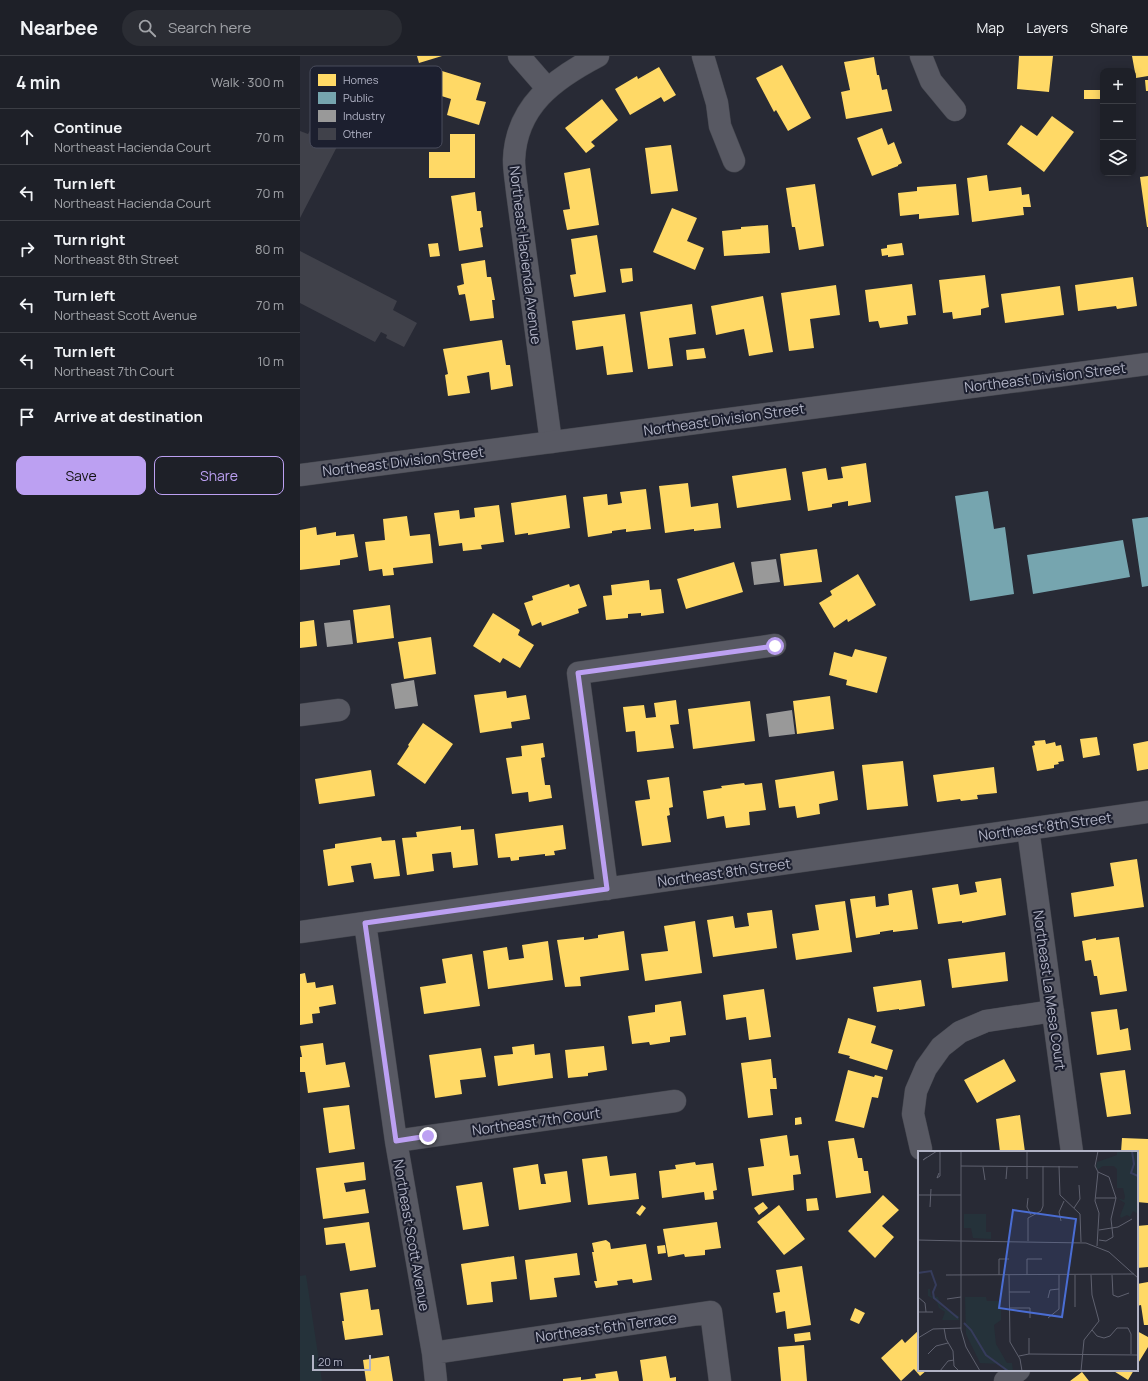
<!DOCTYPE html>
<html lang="en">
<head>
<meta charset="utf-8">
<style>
  :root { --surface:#1e2028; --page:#2b2d34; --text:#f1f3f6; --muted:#a1a3a8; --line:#3c3e45; --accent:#bca0f2 }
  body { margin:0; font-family:Manrope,sans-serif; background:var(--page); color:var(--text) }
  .controls { position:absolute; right:12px; top:12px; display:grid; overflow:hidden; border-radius:8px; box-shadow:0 2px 10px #0003 }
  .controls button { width:36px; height:36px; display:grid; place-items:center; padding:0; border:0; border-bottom:1px solid var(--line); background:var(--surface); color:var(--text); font:20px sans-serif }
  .scale { position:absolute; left:12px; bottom:10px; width:59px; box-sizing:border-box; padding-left:4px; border:2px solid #b2b4c6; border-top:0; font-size:11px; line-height:14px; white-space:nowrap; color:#b2b4c6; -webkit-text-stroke:3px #1c1f2f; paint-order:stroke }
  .stop { position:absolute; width:12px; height:12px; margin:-9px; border:3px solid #bca0f2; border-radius:50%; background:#fff }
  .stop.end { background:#bca0f2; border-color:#fff; box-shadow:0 1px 4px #0008 }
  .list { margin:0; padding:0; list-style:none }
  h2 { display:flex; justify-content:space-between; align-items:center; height:52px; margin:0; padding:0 16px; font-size:17px }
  h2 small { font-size:13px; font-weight:400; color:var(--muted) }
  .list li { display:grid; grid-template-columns:26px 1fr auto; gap:12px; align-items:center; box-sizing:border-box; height:56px; padding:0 16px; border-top:1px solid var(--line) }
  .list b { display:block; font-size:15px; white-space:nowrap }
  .list p { margin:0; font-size:13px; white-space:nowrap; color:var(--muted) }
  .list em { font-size:13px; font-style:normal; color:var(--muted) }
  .actions { display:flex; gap:8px; padding:12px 16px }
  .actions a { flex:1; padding:9px 0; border:1px solid var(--accent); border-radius:8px; text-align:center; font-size:14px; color:var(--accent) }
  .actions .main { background:var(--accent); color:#111 }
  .icon { flex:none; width:22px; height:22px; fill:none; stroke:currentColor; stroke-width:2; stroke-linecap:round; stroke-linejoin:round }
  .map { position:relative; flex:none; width:848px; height:1325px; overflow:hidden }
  header { display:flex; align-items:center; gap:24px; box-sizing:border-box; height:56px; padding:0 20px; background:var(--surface); border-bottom:1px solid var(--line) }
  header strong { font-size:19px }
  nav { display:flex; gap:22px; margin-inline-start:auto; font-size:14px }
  .search { width:280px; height:36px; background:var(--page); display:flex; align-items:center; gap:10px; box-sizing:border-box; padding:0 14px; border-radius:22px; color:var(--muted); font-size:15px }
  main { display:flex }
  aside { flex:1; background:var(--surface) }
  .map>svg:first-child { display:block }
</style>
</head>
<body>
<header>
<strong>Nearbee</strong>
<div class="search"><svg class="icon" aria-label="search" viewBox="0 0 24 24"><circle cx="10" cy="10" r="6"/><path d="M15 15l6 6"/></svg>Search here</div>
<nav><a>Map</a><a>Layers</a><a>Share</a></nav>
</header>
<main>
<aside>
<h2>4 min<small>Walk · 300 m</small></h2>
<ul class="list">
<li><svg class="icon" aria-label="ahead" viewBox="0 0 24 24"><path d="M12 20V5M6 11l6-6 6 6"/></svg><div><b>Continue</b><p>Northeast Hacienda Court</p></div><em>70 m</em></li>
<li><svg class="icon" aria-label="left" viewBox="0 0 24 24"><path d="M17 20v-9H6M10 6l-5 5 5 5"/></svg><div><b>Turn left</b><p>Northeast Hacienda Court</p></div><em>70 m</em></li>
<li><svg class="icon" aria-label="right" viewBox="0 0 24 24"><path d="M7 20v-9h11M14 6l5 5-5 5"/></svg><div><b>Turn right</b><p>Northeast 8th Street</p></div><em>80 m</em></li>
<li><svg class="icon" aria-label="left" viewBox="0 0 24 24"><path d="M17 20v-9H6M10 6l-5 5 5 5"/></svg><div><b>Turn left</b><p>Northeast Scott Avenue</p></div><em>70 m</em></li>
<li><svg class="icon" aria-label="left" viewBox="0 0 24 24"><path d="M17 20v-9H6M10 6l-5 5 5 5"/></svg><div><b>Turn left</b><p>Northeast 7th Court</p></div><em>10 m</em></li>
<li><svg class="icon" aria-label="arrive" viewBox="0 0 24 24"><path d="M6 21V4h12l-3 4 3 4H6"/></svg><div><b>Arrive at destination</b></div></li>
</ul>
<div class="actions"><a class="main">Save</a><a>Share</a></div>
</aside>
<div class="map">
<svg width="848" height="1325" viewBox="0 0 848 1325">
  <rect width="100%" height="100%" fill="#282a35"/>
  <path fill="#25323a" d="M 6,1219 L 22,1325 L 0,1325 L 0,1220 Z"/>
  <path fill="#ffd966" d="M 117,0 L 142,0 L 119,7 Z
    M 719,0 L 753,0 L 749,36 L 717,33 Z
    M 832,0 L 848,0 L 848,20 L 836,22 Z
    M 574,1 L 577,19 L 579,19 L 582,34 L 587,33 L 592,55 L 546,63 L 541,36 L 550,34 L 544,6 Z
    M 482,9 L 511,62 L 488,75 L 476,54 L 474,56 L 456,22 Z
    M 359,11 L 376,39 L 364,46 L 361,41 L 330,59 L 315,33 L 337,20 L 338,23 Z
    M 142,15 L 181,27 L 176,44 L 186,46 L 179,69 L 147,59 L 151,43 L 135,38 Z
    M 845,24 L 848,24 L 848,35 L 846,35 Z
    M 784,34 L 800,34 L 800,43 L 784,43 Z
    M 302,43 L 318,64 L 291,86 L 295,90 L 286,97 L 265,72 Z
    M 752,60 L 774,76 L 744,116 L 707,88 L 721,69 L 737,80 Z
    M 582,72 L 588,89 L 594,86 L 602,107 L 598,109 L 598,110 L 572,120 L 557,82 Z
    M 150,78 L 175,78 L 175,122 L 129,122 L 129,96 L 150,96 Z
    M 371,89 L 378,135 L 351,138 L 345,92 Z
    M 290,112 L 299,169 L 267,174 L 263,154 L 270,153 L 264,117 Z
    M 687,119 L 689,135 L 721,131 L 722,139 L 729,138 L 731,151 L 723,151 L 724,159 L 672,166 L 667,122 Z
    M 848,120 L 848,171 L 847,171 L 840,121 Z
    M 515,128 L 524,190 L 499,194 L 495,171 L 492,171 L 486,132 Z
    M 656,128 L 659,159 L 619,163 L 619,158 L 600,160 L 598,137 L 617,135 L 617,131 Z
    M 175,136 L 177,155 L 181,155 L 183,171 L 180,172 L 183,191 L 159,195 L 151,140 Z
    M 372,152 L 397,162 L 387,185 L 404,192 L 395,214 L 353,196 Z
    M 468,169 L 470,197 L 424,200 L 422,175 L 441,173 L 441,171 Z
    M 297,179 L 306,236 L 274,241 L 270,219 L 276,218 L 271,183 Z
    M 138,187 L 140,200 L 130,201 L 128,188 Z
    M 602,187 L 604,199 L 588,201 L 588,199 L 582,200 L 581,193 L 587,192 L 587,189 Z
    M 185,204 L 187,221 L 191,221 L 195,244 L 192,244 L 194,262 L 170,265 L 165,238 L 159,239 L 157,230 L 164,228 L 161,208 Z
    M 332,212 L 333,225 L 322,227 L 320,213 Z
    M 685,219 L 689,251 L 681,253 L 681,259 L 653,263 L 652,256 L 643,257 L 639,224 Z
    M 833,221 L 837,250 L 817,253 L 816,250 L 778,255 L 775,229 Z
    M 612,228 L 616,259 L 607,260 L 608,268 L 580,272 L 578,265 L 569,266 L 565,234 Z
    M 536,229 L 540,259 L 510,263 L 514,292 L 489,295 L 481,237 Z
    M 760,230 L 764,259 L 705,267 L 701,238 Z
    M 463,240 L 473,296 L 449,300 L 444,273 L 416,279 L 411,250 Z
    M 392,248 L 396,278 L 369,282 L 373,310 L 348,313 L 340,256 Z
    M 325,258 L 333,316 L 307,319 L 303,290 L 276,294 L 272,265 Z
    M 202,284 L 206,309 L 210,309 L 213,330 L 191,334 L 189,316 L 167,320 L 170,337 L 148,340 L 145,319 L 148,318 L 143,293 Z
    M 404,292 L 406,302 L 387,304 L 386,294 Z
    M 566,407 L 571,446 L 548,450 L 548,445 L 532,448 L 532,451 L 508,455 L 502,416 L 526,412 L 528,424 L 543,422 L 541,411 Z
    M 486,412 L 491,444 L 437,452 L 432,420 Z
    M 388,427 L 391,451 L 418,447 L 421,472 L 394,475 L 394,473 L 365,477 L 359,430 Z
    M 346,433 L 351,473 L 326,476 L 326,473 L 312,475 L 312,477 L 288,481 L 283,441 L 307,438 L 308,449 L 322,447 L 320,436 Z
    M 266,439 L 270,472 L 228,479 L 228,477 L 215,479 L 211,447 Z
    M 199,449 L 204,486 L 181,489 L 182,493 L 163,495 L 162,487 L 139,490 L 134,457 L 159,454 L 160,463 L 175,461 L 174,452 Z
    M 107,460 L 110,480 L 130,478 L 133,507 L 93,512 L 94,519 L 83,520 L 82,513 L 69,515 L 65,486 L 85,484 L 83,463 Z
    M 16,471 L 17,479 L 36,476 L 36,480 L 54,478 L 58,501 L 40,504 L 40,509 L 0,514 L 0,474 Z
    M 517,493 L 522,526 L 484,530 L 480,498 Z
    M 434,506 L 443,536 L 386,553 L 377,523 Z
    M 558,518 L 576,549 L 548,566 L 547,563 L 534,572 L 519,547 L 532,539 L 530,535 Z
    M 349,524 L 350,534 L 361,533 L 364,557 L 341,560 L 341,557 L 328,558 L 328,562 L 306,564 L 303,540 L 312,539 L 311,529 Z
    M 269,528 L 270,531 L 279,528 L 287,550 L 278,553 L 279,557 L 242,570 L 241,566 L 232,570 L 224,547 L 233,544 L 232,540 Z
    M 90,549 L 94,582 L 57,587 L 53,554 Z
    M 193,557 L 220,574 L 218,579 L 234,589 L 220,612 L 203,602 L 200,607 L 173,590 Z
    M 14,564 L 17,590 L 0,592 L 0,566 Z
    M 131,581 L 136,618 L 104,623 L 98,586 Z
    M 555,593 L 587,601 L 577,637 L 546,629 L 547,624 L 529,619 L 534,596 L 552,601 Z
    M 206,635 L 207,642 L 226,639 L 230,663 L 211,666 L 212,672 L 180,677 L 174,639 Z
    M 530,640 L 534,673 L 497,678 L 493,645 Z
    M 376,644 L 379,668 L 370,669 L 374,692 L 337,696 L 335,675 L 326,676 L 323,651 L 344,649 L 346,662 L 356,661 L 354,647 Z
    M 450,645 L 455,685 L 393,693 L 388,653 Z
    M 123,667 L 153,688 L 125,728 L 97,708 L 109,690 L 108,689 Z
    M 797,681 L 800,699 L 783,702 L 780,683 Z
    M 745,684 L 746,688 L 755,686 L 756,690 L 761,689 L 764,705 L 758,706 L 759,708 L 754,709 L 754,712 L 737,715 L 732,690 L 735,689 L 734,685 Z
    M 848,685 L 848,713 L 837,715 L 833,688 Z
    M 243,687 L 245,701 L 241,702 L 245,729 L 250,729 L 252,742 L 229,746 L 228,736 L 212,738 L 206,702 L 222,700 L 221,690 Z
    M 603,705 L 608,750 L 567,754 L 562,709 Z
    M 694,711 L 697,737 L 677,739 L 678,743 L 661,745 L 660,743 L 637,746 L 633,719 Z
    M 71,714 L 75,740 L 19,748 L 15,723 Z
    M 534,715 L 538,744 L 519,748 L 520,758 L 497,762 L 495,750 L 479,752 L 475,724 Z
    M 369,721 L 373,751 L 369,752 L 370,759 L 367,760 L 371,786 L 342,790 L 335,745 L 350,743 L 347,724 Z
    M 444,727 L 445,729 L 462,727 L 466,754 L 449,756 L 450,769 L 426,772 L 424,760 L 407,763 L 403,735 L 422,732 L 421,730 Z
    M 263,769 L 266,793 L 254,795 L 255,799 L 245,800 L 245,798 L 219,801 L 219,804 L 211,805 L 210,801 L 198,802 L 195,778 Z
    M 161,770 L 161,774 L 174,773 L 178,809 L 153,812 L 151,796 L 132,798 L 134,815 L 107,819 L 102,782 L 117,781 L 116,776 Z
    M 81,781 L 82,785 L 95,784 L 100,820 L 74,823 L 71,807 L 51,810 L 54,826 L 28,830 L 23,794 L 35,792 L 35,788 Z
    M 837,803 L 844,851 L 774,861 L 771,837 L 814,830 L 810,807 Z
    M 701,822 L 706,859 L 662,867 L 662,865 L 638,868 L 632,832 L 658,828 L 660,839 L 677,836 L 675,826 Z
    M 612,834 L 618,873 L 593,876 L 593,874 L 580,876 L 580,878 L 556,882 L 550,843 L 575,840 L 576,851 L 589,849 L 588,838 Z
    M 545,845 L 552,896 L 496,904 L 492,878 L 519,874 L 515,849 Z
    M 472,854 L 477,892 L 413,901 L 407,864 L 433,860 L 435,872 L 449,870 L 447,857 Z
    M 395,865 L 402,917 L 345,925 L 341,898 L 368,895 L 364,870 Z
    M 324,875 L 329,914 L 280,921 L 281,930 L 265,931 L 257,884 L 284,881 L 284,884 L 298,882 L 298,879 Z
    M 819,881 L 827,935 L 800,939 L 797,920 L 794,920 L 791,904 L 785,905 L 782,885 L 796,882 L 796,884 Z
    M 248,885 L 253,924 L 188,933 L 183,895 L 207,891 L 209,904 L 224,902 L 222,889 Z
    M 705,896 L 708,925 L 652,932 L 648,903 Z
    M 172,898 L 180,950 L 124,958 L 120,931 L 146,927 L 142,903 Z
    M 5,917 L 7,927 L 15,926 L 16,932 L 33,929 L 36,948 L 19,951 L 20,957 L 12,958 L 13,967 L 0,969 L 0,918 Z
    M 621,924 L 625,950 L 599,954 L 599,953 L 577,956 L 573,931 Z
    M 464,933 L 471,981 L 449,984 L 446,961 L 426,964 L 423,939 Z
    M 381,945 L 386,979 L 370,981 L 370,986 L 350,989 L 349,986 L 332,988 L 328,960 L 355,956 L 355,949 Z
    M 817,953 L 820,974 L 828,972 L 831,994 L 797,999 L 791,956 Z
    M 548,962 L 576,970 L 571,987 L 593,994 L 587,1014 L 549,1002 L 550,1000 L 538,997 Z
    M 23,987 L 26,1009 L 45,1006 L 50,1031 L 8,1037 L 5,1016 L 0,1016 L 0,1001 L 2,1001 L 0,990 Z
    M 234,988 L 235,999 L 250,997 L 253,1022 L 198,1030 L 194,1000 L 213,998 L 212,991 Z
    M 304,990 L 307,1014 L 288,1017 L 288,1020 L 268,1022 L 265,994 Z
    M 181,992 L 186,1021 L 160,1024 L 162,1038 L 135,1042 L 129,999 Z
    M 471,1003 L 473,1022 L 476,1022 L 477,1033 L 470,1033 L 473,1059 L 448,1062 L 441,1007 Z
    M 704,1003 L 716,1025 L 677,1047 L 664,1024 Z
    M 548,1014 L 574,1021 L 575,1019 L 583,1021 L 578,1042 L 572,1041 L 564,1072 L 535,1065 Z
    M 825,1014 L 831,1058 L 807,1061 L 800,1017 Z
    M 49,1049 L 55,1093 L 29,1097 L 23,1052 Z
    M 720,1059 L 725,1096 L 700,1096 L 696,1063 Z
    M 501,1061 L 502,1068 L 495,1069 L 495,1062 Z
    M 487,1079 L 490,1100 L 498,1099 L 501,1118 L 493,1119 L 494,1134 L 452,1140 L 448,1112 L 464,1110 L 460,1083 Z
    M 554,1082 L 558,1102 L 562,1102 L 564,1115 L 568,1115 L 571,1137 L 536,1142 L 528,1085 Z
    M 822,1082 L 848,1083 L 848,1147 L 837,1146 L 837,1096 L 821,1096 Z
    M 307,1100 L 310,1120 L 336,1117 L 339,1143 L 288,1149 L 282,1103 Z
    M 64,1106 L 66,1124 L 44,1127 L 46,1136 L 65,1133 L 69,1157 L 23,1163 L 16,1112 Z
    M 395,1106 L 396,1109 L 413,1107 L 417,1134 L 413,1135 L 414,1143 L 405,1144 L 404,1136 L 362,1142 L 359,1115 L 376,1113 L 375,1109 Z
    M 238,1108 L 241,1128 L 246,1128 L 244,1118 L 267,1115 L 271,1146 L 219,1154 L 213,1112 Z
    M 182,1126 L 189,1170 L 163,1174 L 156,1130 Z
    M 583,1139 L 599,1154 L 582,1170 L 594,1181 L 575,1202 L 548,1175 Z
    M 517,1142 L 519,1154 L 507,1155 L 506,1143 Z
    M 463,1146 L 468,1152 L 459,1159 L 454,1152 Z
    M 342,1149 L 346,1152 L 340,1160 L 336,1157 Z
    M 479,1149 L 505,1183 L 484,1199 L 457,1166 Z
    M 69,1166 L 76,1211 L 50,1215 L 45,1187 L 26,1189 L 24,1172 Z
    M 417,1166 L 421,1192 L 405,1194 L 405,1199 L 385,1201 L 384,1198 L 368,1201 L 363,1173 Z
    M 848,1169 L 848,1211 L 837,1212 L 837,1170 Z
    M 306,1184 L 310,1187 L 311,1193 L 346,1188 L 352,1224 L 333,1227 L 332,1223 L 317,1225 L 318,1229 L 296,1232 L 294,1225 L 297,1225 L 292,1196 L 294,1196 L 292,1187 Z
    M 365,1189 L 366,1197 L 358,1198 L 357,1190 Z
    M 277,1197 L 280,1219 L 254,1222 L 257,1241 L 230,1244 L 225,1204 Z
    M 214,1200 L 217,1223 L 191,1226 L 193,1246 L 167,1249 L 161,1208 Z
    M 502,1210 L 511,1269 L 487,1273 L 485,1255 L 476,1257 L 473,1237 L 480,1236 L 476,1214 Z
    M 848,1226 L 848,1269 L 844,1269 L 841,1249 L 837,1250 L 837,1228 Z
    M 68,1233 L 71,1254 L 79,1253 L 83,1279 L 45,1284 L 42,1265 L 44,1265 L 40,1237 Z
    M 555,1252 L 565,1257 L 559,1268 L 550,1264 Z
    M 619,1274 L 619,1314 L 627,1314 L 620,1320 L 614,1313 L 601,1325 L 581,1302 L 602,1283 L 605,1287 Z
    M 837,1275 L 848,1281 L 848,1291 L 837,1309 Z
    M 510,1276 L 511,1284 L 495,1286 L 494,1278 Z
    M 504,1289 L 507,1325 L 481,1325 L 478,1291 Z
    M 89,1300 L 93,1325 L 66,1325 L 63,1304 Z
    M 366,1300 L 370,1322 L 376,1321 L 376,1325 L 343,1325 L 340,1304 Z
    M 812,1314 L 834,1314 L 828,1324 Z
    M 317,1315 L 319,1325 L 263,1325 L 263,1323 L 281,1321 L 281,1324 L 296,1322 L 295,1318 Z
    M 782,1316 L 789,1325 L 770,1325 Z"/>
  <path fill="#76a5af" d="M 688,435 L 694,473 L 705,471 L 714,538 L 670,545 L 655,440 Z
    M 848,461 L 848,530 L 842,531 L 832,463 Z
    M 823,484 L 830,521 L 733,538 L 727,499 Z"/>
  <path fill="#999" d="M 476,503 L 480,526 L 454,529 L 451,506 Z
    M 50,564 L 53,588 L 27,591 L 24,567 Z
    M 114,624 L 118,650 L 95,653 L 91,628 Z
    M 492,654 L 495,678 L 469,681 L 466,658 Z"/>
  <path fill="#40414a" d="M 13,69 L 41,83 L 0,162 L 0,75 L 8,78 Z
    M 0,195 L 97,245 L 93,254 L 117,267 L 104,291 L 86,282 L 87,279 L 81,276 L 75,286 L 0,247 Z"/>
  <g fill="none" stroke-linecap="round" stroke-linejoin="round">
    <g stroke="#44464e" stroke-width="23">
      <path id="minor" d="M 219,0 L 247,32
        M 403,0 L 417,47 L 420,70 L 434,105
        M 621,0 L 631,25 L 655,54
        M 251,386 L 217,135 C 216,125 214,114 214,104 C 216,50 254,23 298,0
        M 0,659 L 39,654
        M 728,773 L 772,1096
        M 307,833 L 278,617 L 475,589
        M 65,867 L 96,1085 L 133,1297 L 136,1325
        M 0,876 L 848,756
        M 96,1085 L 375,1045
        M 621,1093 L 613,1058 L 616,1035 L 626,1012 L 641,991 L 660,976 L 686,965 L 753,955
        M 133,1297 L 411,1256 L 420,1325
        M 705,1325 L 719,1314"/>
    </g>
    <g stroke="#44464e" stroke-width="23">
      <path id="tertiary" d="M 0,419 L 848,308"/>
    </g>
    <use href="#minor" stroke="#585963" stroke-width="22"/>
    <use href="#tertiary" stroke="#585963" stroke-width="22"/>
  </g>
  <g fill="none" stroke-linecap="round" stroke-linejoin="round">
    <path stroke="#bca0f2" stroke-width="5" d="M 128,1080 L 96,1085 L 65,867 L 307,833 L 278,617 L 475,590"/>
  </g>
  <g text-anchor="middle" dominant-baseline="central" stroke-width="4" stroke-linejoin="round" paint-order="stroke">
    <g font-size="14" fill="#b2b4c6" stroke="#1c1f2f">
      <text transform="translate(226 199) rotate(83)">Northeast Hacienda Avenue</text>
      <text transform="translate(745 321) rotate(-7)">Northeast Division Street</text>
      <text transform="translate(424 363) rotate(-8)">Northeast Division Street</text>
      <text transform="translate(103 405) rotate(-7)">Northeast Division Street</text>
      <text transform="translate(745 770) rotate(-8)">Northeast 8th Street</text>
      <text transform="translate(424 816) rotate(-8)">Northeast 8th Street</text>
      <text transform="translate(750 934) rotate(82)">Northeast La Mesa Court</text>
      <text transform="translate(236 1065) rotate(-8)">Northeast 7th Court</text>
      <text transform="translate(112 1179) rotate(80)">Northeast Scott Avenue</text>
      <text transform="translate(306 1271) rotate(-8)">Northeast 6th Terrace</text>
    </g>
  </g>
  <g transform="translate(618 1095)">
    <rect width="220" height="220" fill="#282a35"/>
    <path d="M 199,0 L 220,0 L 220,63 L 215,60 L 212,66 L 209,64 L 203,67 L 202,65 L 207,52 L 199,47 L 206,49 L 207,46 L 205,37 L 199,37 L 199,18 L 196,15 L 185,15 L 179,19 L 178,15 L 179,11 L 199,4 ZM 46,63 L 68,63 L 68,81 L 73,81 L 73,88 L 55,87 L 53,77 L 46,77 ZM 10,138 L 12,138 L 13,145 L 20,146 L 23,156 L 41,165 L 41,169 L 24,169 L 27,161 L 21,157 L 18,149 L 10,145 ZM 47,146 L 68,146 L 69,150 L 83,150 L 83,169 L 76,174 L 78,193 L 89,212 L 94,212 L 95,220 L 87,220 L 83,213 L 62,212 L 48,183 Z" fill="#25323a"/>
    <path fill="none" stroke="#363c5c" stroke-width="2" d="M 214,0 L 216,13 L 213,22 L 220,25M 0,122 L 13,120 L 18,134 L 15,141 L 16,147 L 40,167M 46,172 L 53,179 L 68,204 L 90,220"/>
    <path fill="none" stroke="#5f616f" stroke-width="1" d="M 43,0 L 43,179 L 48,196 L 62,220M 9,6 L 5,9 L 19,0M 43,15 L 160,16M 141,15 L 142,44 L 162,63 L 163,91M 65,16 L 67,29M 180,21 L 191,26 L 198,47 L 193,68 L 195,86 L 188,90 L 181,89M 21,22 L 19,27 L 22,25 L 22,0M 88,28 L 89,16M 109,28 L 109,0M 0,44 L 43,44M 110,47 L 109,56 L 113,64M 178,47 L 198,47M 12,56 L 13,38M 156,57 L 162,48 L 161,34M 123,60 L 125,55 L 125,15M 143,70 L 141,61 L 146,50M 181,79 L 200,76 L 214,68M 0,89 L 43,90M 43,90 L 168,92 L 191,101 L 220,127M 110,90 L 110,67 L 123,60M 179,95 L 181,62 L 177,50 L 180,21 L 177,15 L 180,0M 28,124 L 216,123M 81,124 L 81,108 L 91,108M 91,124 L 92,191 L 102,208 L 104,220M 109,124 L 109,108 L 124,108M 157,124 L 157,156M 194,124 L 195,144 L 200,146 L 211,142M 91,141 L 112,141M 0,146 L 7,152 L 8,161M 130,147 L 132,139 L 141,138M 29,148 L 43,146M 91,157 L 112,157 L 112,167M 0,161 L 15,161M 130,167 L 141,158 L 141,124M 26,177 L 28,188 L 35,200 L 36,215 L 41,220M 174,179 L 179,185 L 186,187 L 192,185 L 199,177 L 210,177 L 213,183 L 213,203M 0,187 L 15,178 L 43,177M 10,203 L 18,195 L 30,192M 111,203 L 111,187M 101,205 L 111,203 L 220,204M 22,220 L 30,210 L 36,209M 163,220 L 166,189 L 181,170 L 174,144 L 173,124"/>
    <path fill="#4a6dd3" fill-opacity="0.15" stroke="#4a6dd3" stroke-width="2" d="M 95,59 L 158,68 L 144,166 L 81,157 Z"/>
    <rect width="220" height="220" fill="none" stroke="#b2b4c6" stroke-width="2"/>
  </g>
  <rect x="10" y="10" width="132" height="82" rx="6" fill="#1c1f2f" stroke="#494c5c" stroke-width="1"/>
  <rect x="18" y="18" width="18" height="12" fill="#ffd966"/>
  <rect x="18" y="36" width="18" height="12" fill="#76a5af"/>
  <rect x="18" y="54" width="18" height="12" fill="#999"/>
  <rect x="18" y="72" width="18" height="12" fill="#40414a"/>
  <g font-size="11" fill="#b2b4c6">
    <text x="43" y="28">Homes</text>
    <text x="43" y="46">Public</text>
    <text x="43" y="64">Industry</text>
    <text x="43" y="82">Other</text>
  </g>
</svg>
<div class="controls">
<button>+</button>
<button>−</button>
<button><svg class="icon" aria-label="layers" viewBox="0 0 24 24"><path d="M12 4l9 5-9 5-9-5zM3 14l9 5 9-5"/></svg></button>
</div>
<div class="scale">20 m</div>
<div class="stop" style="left:475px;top:590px"></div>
<div class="stop end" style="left:128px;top:1080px"></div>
</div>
</main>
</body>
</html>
